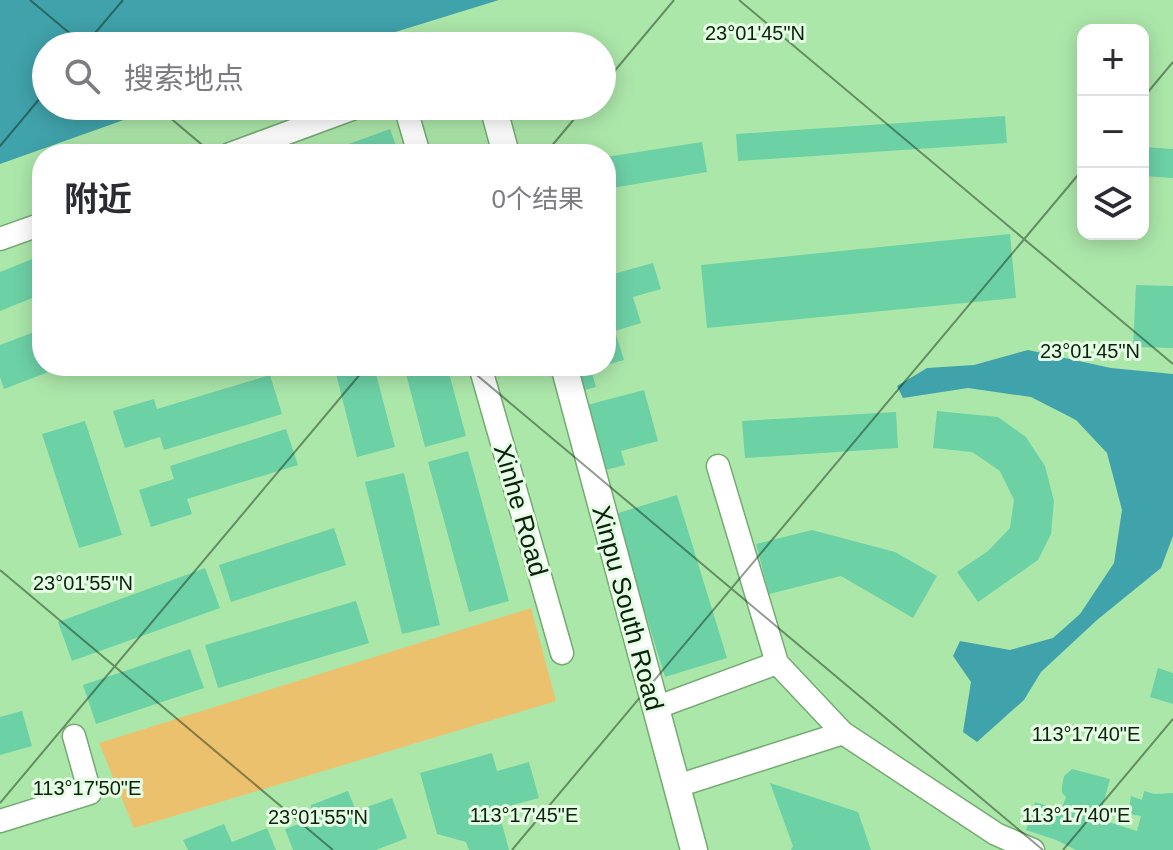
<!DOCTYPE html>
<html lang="zh">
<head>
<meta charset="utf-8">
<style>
  :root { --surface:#fff; --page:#f2f2f3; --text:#2b2b33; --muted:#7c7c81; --line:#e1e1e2 }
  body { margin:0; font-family:Arial,"Noto Sans SC",sans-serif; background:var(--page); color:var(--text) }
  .controls { position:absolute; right:24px; top:24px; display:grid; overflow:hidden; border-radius:16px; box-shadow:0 4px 20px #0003 }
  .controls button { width:72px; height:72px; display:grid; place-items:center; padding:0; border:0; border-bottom:2px solid var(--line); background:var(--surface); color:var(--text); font:40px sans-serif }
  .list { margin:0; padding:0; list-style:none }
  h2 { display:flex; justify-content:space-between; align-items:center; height:104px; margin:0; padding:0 32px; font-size:34px }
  h2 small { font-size:26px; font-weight:400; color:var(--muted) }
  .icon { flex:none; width:44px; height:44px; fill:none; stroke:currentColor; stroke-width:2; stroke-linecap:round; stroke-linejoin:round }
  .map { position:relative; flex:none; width:1173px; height:850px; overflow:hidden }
  .search { position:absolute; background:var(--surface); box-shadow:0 4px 20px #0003; left:32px; top:32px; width:584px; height:88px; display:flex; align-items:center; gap:20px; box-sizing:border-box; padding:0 28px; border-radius:44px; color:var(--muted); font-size:30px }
  .panel { position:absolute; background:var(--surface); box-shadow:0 4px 20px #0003; left:32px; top:144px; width:584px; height:232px; border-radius:32px }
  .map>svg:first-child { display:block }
</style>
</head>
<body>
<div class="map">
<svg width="1173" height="850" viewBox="0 0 1173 850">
  <rect width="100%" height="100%" fill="#ace7aa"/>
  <path fill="#ebc16e" d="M 531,608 L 556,701 L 134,828 L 99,743 Z"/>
  <path fill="#40a2ab" d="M 0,0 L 499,0 L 350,46 L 46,46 L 46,106 L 163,106 L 0,164 Z
    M 1028,350 L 1111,368 L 1173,374 L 1173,536 L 1161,568 L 1097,620 L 1041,672 L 1024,700 L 977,742 L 963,732 L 971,682 L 953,656 L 960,641 L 1010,650 L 1053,638 L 1080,614 L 1114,563 L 1122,510 L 1107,453 L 1076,420 L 1031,397 L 968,388 L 903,398 L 897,386 L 927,368 L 974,365 Z"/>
  <path fill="#6dd1a6" d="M 1005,116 L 1007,143 L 738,161 L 736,134 Z
    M 390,129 L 399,154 L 321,154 Z
    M 702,142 L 707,172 L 606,189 L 606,157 Z
    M 1143,147 L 1173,149 L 1173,178 L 1143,176 Z
    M 1010,234 L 1016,298 L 707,328 L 701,265 Z
    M 42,255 L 42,294 L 0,311 L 0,272 Z
    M 653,263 L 661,289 L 633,297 L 641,323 L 615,331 L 624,360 L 606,365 L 606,276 Z
    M 1136,285 L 1173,286 L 1173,348 L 1133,347 Z
    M 42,329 L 42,366 L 64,366 L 4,389 L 0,377 L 0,345 Z
    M 334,366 L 374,366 L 395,447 L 357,457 Z
    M 404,366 L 447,366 L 466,436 L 425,447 Z
    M 568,366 L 601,366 L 591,370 L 596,387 L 576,392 Z
    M 270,375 L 282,414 L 164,450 L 160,437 L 125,448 L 113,411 L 154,399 L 157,409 Z
    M 644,390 L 658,441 L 621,451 L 625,465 L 601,471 L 583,406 Z
    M 937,411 L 998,417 L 1026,437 L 1045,466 L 1054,501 L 1051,534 L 1038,560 L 978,602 L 957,572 L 988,551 L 1010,528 L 1014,500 L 1000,471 L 972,452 L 933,448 Z
    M 896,412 L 898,448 L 745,458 L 742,421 Z
    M 85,421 L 122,535 L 79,548 L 42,434 Z
    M 286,429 L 298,465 L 187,499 L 192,514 L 151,527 L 139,490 L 174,479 L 170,466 Z
    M 468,451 L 509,601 L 469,612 L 428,462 Z
    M 404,473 L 440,625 L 402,634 L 365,482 Z
    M 677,495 L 727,658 L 665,677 L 615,514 Z
    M 334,528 L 346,565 L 231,602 L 219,565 Z
    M 812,530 L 895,552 L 937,576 L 913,618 L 841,576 L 769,594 L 756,544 Z
    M 205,568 L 220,608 L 72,661 L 58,622 Z
    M 356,601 L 369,643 L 218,688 L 205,645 Z
    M 190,649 L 204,688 L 96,724 L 83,685 Z
    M 1158,668 L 1173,673 L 1173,704 L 1150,697 Z
    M 22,711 L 32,746 L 0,755 L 0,717 Z
    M 492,753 L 497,771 L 529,762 L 539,798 L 498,809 L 509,850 L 469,850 L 466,842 L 437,834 L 420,773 Z
    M 1072,769 L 1110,779 L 1099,819 L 1137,831 L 1141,816 L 1128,814 L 1131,796 L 1142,800 L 1144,791 L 1155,794 L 1173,793 L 1173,850 L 1076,850 L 1056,840 L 1026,830 L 1035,802 L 1061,810 L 1066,797 L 1062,793 L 1062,786 L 1064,776 Z
    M 770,783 L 858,812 L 871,850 L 791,850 L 793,846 Z
    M 348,791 L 356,811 L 392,798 L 407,838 L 376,850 L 293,850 L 285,829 L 310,820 L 311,805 Z
    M 224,824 L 232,842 L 267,828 L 276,850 L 188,850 L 183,840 Z"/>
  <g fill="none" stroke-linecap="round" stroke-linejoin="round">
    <g stroke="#74ab72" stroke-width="25">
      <path id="minor" d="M 405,106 L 419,154
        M 230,154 L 360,106
        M 0,239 L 42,224
        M 480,366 L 562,653
        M 718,466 L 777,663 L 843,733 L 996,834 L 1033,850
        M 655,708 L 777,663
        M 677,786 L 843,733
        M 0,821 L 90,793 L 74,736"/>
    </g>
    <g stroke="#74ab72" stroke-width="29">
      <path id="tertiary" d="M 493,106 L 506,154
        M 564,366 L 694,850"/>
    </g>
    <use href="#minor" stroke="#fff" stroke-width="22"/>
    <use href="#tertiary" stroke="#fff" stroke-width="26"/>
  </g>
  <path fill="none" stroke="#0a210a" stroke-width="2" stroke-opacity="0.45" d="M 30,0 L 85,46M 739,0 L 1173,364M 84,46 L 123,0M 602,86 L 674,0M 1143,98 L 1173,62M 156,106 L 213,154M 0,146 L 46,91M 545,154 L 585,106M 466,366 L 1043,850M 0,570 L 333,850M 0,803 L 367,366M 512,850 L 1083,169M 1063,850 L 1173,719"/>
  <g text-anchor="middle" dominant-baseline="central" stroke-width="6" stroke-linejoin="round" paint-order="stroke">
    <g font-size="26" fill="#0a210a" stroke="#e6fde5">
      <text transform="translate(521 510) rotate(74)">Xinhe Road</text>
      <text transform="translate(628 608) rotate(75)">Xinpu South Road</text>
    </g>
  </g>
  <g font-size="20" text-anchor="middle" fill="#0a210a" stroke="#e6fde5" stroke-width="6" stroke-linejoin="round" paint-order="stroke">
    <text x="755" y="40">23°01'45"N</text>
    <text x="1090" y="358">23°01'45"N</text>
    <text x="83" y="590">23°01'55"N</text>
    <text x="1086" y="741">113°17'40"E</text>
    <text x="87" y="795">113°17'50"E</text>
    <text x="524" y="822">113°17'45"E</text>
    <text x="1076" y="822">113°17'40"E</text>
    <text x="318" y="824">23°01'55"N</text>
  </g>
</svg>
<div class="controls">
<button>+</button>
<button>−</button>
<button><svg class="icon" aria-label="layers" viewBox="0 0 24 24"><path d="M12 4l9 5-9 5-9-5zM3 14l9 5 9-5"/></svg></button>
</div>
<div class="search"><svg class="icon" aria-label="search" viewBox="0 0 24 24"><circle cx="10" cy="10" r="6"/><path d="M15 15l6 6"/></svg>搜索地点</div>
<section class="panel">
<h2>附近<small>0个结果</small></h2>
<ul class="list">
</ul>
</section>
</div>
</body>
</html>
